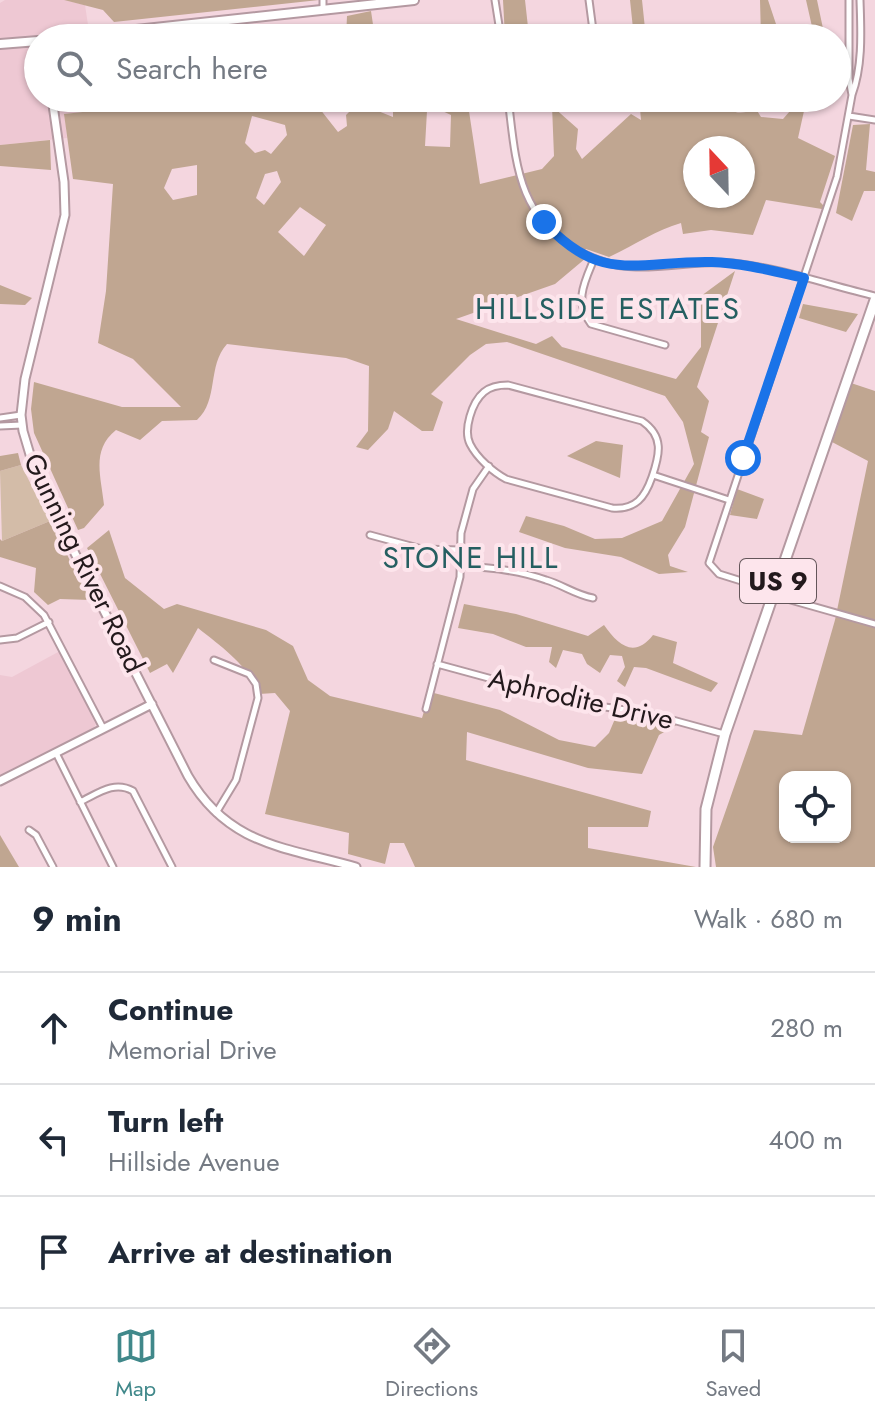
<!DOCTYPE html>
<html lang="en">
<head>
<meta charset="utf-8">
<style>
  :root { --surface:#fff; --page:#f2f2f3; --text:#1f2937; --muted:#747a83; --line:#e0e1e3; --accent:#40888a }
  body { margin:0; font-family:Jost,sans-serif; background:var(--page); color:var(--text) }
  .controls { position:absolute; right:24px; bottom:24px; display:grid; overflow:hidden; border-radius:16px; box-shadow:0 2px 6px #0004 }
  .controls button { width:72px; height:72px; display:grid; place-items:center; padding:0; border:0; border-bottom:2px solid var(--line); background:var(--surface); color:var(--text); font:40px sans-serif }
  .compass { position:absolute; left:683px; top:136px; width:72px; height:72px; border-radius:50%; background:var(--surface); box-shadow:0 2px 6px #0004; rotate:338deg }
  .stop { position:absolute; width:24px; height:24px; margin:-18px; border:6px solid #1a73e8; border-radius:50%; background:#fff }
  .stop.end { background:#1a73e8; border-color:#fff; box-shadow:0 2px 8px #0008 }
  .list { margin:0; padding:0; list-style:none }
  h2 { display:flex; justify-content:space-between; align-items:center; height:104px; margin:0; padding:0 32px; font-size:34px }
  h2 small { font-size:26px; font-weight:400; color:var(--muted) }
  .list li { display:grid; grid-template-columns:52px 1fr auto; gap:24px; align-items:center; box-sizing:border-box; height:112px; padding:0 32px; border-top:2px solid var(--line) }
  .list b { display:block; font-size:30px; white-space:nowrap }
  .list p { margin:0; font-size:26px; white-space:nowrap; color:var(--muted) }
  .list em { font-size:26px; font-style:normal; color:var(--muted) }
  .icon { flex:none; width:44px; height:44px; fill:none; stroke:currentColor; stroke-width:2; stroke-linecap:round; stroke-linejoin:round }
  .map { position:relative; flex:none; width:875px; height:867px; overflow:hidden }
  .search { position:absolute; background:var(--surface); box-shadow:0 2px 6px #0004; left:24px; right:24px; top:24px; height:88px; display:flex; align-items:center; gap:20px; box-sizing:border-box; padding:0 28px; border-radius:44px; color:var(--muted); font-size:30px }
  .sheet { height:440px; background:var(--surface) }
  nav { display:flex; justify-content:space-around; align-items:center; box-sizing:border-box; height:112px; border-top:2px solid var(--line); background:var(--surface); font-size:22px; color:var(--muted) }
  nav a { display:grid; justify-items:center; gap:4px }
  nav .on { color:var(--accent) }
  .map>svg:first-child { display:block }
</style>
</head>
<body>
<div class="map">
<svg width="875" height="867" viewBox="0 0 875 867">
  <rect width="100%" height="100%" fill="#f4d6df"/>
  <path fill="#eec8d3" d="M 5,0 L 64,0 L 85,5 L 90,38 L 38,38 L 38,98 L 100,98 L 101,110 L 65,114 L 67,138 L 0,145 L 0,3 Z
    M 60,651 L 96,724 L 93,729 L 0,775 L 0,675 L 12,677 Z"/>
  <path fill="#d3bca8" d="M 21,465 L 50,521 L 2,541 L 0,471 Z"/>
  <path fill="#c0a691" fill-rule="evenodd" d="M 64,0 L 319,0 L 114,22 L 103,10 Z
    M 525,0 L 529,36 L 505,37 L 503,0 Z
    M 630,0 L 642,0 L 646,38 L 634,38 Z
    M 760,0 L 768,0 L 779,33 L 813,31 L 806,0 L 817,0 L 825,38 L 761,38 Z
    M 371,11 L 375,38 L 346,38 L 347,16 Z
    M 100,98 L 316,98 L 316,104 L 338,132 L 347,126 L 346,115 L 358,103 L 393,117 L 393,98 L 421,98 L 421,106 L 427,111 L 425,146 L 450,147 L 451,115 L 438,109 L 439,98 L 467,98 L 480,184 L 542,169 L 554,156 L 552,106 L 578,129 L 576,149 L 582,159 L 631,114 L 641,120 L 639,98 C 659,98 684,94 703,98 C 725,102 729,120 756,109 L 761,117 L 783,119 L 790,111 L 804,111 L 798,138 L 835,156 L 820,202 L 828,210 L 766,200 L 753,235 L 711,230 L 683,234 L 681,223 C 656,230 633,246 609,257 L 586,249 L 574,254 L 586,258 L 555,284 L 456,319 L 536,344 L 552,336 L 562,347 L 676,379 L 701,347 L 701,296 L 735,271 L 697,387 L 709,401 L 701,432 L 709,437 L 685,527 L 668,555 L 670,566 L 688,572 L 659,574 L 621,557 L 565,548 L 519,532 L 526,516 L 564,526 L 595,539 L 622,538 L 662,521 L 694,464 L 683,422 L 665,396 L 507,342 L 486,344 L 470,355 L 431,394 L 443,402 L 433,431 L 422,431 L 394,411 L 388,429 L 368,450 L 356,447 L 368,431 L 369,366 L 346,358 L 227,344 C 207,366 219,400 197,420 L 162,421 L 140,440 L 116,430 C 91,450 101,476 104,505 L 84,528 L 78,530 L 34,433 L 31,409 L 34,382 L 122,407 L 181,407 L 133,359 L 98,343 L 106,291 L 113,184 L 73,179 L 64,114 L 101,110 ZM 252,116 L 285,125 L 287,135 L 271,154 L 265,150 L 255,153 L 245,143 ZM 695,148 L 743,148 L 743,196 L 695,196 ZM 197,165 L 197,195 L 173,200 L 164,188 L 172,169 ZM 277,171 L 281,182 L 264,205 L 256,198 L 265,174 ZM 300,207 L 326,225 L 304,256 L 278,232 Z
    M 870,124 L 866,170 L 875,172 L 875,191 L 864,191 L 852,221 L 836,213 L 853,125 Z
    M 50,140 L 51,170 L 0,166 L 0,145 Z
    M 0,285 L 32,298 L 25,305 L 0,304 Z
    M 803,304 L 858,314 L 846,332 L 799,318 Z
    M 851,383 L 875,391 L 875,867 L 716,867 L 713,847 L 754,730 L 802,735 L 835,620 L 868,461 L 832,442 ZM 785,777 L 845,777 L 845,837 L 785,837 Z
    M 596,441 L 623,445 L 620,478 L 567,456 Z
    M 18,453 L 21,465 L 0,471 L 0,456 Z
    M 737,489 L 764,499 L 757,519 L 730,515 Z
    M 50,521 L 90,600 L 60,599 L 48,605 L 34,592 L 36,568 L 0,557 L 0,539 L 2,541 Z
    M 109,530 L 125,578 L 164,609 L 177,604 L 266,630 L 293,646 L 308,680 L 330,696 L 422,718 L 430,692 L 500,710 L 559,740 L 595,747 L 609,733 L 617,714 L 680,723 L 659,735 L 642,774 L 588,768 L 467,732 L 466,760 L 651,811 L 648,827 L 588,827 L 588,848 L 696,867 L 415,867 L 404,843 L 390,843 L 385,864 L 348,854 L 349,833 L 265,814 L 290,711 L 275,693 L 259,694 C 247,664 223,648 198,628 L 173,673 L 167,664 L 150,673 L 87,548 Z
    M 464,604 L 516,614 L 588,636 L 604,625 C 618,645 634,659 653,635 L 677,642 L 673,663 L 718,683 L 711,692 L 646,668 L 634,667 L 625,687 L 617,681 L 625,667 L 622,656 L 610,655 L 600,673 L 587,664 L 582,654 L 563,650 L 556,668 L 549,662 L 552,647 L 526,647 L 493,634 L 458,628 Z
    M 0,835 L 19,867 L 0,867 Z"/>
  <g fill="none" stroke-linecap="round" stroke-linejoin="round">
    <g stroke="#b499a1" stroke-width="9">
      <path id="street" d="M 323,0 L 323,9
        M 495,0 L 501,38
        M 589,0 L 594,38
        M 849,0 L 849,79 L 852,95 C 863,65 861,31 860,0
        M 852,95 L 837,177 L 709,563 L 719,574 L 767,589 L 780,597 L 875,624
        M 508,98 C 512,129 514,164 526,193 C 544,236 590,266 636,267 C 669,268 700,260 733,263 C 781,268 828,285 875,296
        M 849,116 L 875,120
        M 594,259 C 584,283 574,301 591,324 L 665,345
        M 508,385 L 642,421 C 664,436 660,454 652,477 C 645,497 636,510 612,508 L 506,479 C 493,472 477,458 470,444 C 463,430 472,402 484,392 C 491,386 499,385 508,385 Z
        M 0,418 L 21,415
        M 0,426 L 22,425
        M 653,475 L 729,500
        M 370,535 L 422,549 L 460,550
        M 460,566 C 490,567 518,570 546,580 C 563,585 576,595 593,598
        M 0,586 L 25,597 L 44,615 L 103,728
        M 0,640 L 17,638 L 49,622
        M 214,660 L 249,674 L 256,684 L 258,698 L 236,780 L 216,813
        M 437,664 L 584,704 L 647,713 L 724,734
        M 426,709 L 460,577 L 461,533 L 473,489 L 489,466
        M 56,753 L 113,867
        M 80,802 C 97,794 114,780 133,791 L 172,867
        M 29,830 L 36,835 L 53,867"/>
    </g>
    <g stroke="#b499a1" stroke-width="11">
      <path id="secondary" d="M 52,98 L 64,182 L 65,215 L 25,379 L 21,415 L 23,431 L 31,458 L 58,520 L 188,776 C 228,845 284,847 356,867
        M 0,781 L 152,704"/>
    </g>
    <g stroke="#b499a1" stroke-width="12">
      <path id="primary" d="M 62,38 L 414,0
        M 0,44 L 38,41"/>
    </g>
    <g stroke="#b499a1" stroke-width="13">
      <path id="highway" d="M 705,867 L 706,809 L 725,734 L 875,300"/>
    </g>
    <use href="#street" stroke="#fff" stroke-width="5"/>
    <use href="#secondary" stroke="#fff" stroke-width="7"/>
    <use href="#primary" stroke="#fff" stroke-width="8"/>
    <use href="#highway" stroke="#fff" stroke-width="9"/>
  </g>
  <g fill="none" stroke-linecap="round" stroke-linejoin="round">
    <path stroke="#1a73e8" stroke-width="10" d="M 544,222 C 602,286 640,260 712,262 C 743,263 773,271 804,278 L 743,458"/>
  </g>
  <g text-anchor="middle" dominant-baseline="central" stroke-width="8" stroke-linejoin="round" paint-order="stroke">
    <rect fill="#fde5ec" stroke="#64565a" stroke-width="2" x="740" y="559" width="76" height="44" rx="6"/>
    <g font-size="26" font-weight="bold" fill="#23191c">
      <text x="778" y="581">US 9</text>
    </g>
    <g font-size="28" fill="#23191c" stroke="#fde5ec">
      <text transform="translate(84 563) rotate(64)">Gunning River Road</text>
      <text transform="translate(581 699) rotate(13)">Aphrodite Drive</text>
    </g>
    <g font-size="30" letter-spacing="2" fill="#255f61" stroke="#fde5ec">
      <text x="608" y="308">HILLSIDE ESTATES</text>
      <text x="471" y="557">STONE HILL</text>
    </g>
  </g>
</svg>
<div class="controls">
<button><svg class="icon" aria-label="locate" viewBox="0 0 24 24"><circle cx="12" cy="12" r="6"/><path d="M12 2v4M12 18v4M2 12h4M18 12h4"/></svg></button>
</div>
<svg class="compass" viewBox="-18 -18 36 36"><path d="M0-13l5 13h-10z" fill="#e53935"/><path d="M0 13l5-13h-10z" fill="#747a83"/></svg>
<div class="stop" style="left:743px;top:458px"></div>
<div class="stop end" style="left:544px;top:222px"></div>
<div class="search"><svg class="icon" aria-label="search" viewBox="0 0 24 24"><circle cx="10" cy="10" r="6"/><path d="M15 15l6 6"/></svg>Search here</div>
</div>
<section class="sheet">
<h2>9 min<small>Walk · 680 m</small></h2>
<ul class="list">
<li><svg class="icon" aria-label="ahead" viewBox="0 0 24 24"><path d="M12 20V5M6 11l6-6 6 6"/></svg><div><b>Continue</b><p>Memorial Drive</p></div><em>280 m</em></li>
<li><svg class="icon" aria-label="left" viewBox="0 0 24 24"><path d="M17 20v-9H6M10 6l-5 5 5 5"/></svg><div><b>Turn left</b><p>Hillside Avenue</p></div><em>400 m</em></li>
<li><svg class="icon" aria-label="arrive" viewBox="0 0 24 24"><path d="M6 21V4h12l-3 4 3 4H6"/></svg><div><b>Arrive at destination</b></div></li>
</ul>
</section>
<nav>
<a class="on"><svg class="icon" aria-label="map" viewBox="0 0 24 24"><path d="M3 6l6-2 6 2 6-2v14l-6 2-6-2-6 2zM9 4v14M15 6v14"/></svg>Map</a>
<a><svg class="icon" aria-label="directions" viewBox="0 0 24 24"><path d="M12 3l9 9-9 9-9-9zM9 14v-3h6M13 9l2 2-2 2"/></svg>Directions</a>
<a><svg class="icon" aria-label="saved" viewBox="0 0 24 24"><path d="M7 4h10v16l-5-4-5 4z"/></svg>Saved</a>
</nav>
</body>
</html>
